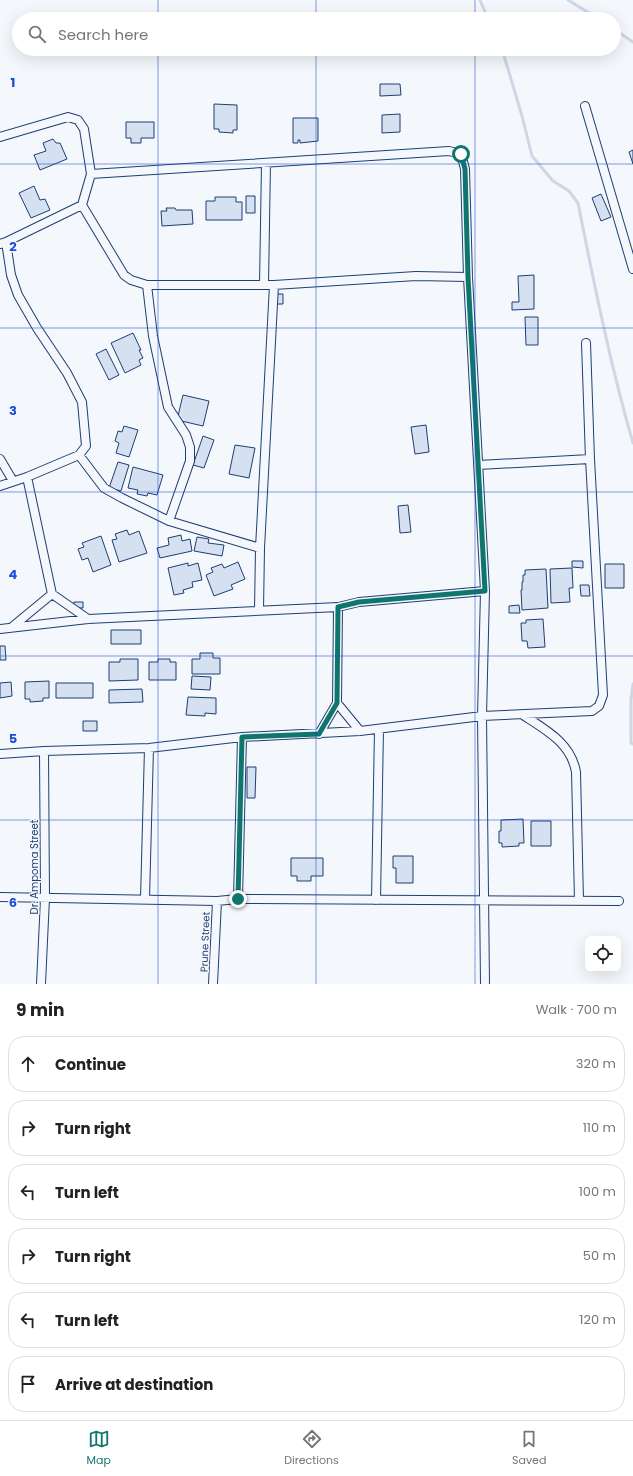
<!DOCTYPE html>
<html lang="en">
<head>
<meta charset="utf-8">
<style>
  :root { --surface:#fff; --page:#f6f6f6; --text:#222; --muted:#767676; --line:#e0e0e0; --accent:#0f766e }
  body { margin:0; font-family:Poppins,sans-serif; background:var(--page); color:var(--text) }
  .controls { position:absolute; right:12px; bottom:12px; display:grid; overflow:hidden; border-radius:8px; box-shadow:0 4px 16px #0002 }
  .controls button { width:36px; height:36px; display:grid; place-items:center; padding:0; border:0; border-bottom:1px solid var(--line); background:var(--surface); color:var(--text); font:20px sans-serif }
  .stop { position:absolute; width:12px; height:12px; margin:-9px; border:3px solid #0f766e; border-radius:50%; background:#fff }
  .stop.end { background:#0f766e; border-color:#fff; box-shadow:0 1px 4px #0008 }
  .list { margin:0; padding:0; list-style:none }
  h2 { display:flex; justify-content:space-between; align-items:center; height:52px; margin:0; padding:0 16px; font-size:17px }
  h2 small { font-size:13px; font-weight:400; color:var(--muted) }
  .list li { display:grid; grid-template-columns:26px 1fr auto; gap:12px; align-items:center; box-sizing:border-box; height:56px; margin:0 8px 8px; padding:0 8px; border:1px solid var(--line); border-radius:16px }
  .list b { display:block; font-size:15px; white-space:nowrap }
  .list em { font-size:13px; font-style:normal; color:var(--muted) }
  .icon { flex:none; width:22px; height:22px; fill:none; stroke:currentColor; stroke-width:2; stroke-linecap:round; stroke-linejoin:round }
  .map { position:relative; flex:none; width:633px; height:984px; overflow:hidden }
  .search { position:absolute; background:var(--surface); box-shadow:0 4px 16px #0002; left:12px; right:12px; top:12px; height:44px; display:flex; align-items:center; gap:10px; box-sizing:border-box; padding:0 14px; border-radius:22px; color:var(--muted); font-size:15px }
  .sheet { height:436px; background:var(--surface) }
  nav { display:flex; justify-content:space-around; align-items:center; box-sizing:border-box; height:56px; border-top:1px solid var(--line); background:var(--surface); font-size:11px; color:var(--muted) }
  nav a { display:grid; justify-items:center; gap:2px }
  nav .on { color:var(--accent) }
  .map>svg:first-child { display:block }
</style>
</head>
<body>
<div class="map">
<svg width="633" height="984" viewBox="0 0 633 984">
  <rect width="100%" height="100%" fill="#f4f7fb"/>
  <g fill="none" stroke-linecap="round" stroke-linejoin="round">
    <path stroke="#cfd7e4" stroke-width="3" d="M 480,0 L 488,19
      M 568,0 L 599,19
      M 614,29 L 633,42
      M 502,49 L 522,116 L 532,156 L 553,181 L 569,191 L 578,203 C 594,283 610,364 633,443
      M 633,684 L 631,700 L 631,743 L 633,744"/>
  </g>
  <path fill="#d5e0f0" stroke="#1d3f73" d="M 380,84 L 400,84 L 401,95 L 380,96 Z
    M 214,104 L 237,105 L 237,130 L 233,130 L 233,133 L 219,132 L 219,129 L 214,129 Z
    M 400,114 L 400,132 L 382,133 L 382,115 Z
    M 293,118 L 318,118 L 318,141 L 300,143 L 300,140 L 298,140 L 298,143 L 293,143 Z
    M 126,122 L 154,122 L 154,138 L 141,138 L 141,143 L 131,143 L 131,138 L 126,138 Z
    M 53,139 L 56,143 L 60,143 L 67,159 L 40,170 L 34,155 L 46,151 L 43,143 Z
    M 633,150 L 633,164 L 629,152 Z
    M 34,186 L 40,200 L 45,199 L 50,210 L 31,218 L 19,193 Z
    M 601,194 L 611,217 L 601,221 L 592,198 Z
    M 246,196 L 255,196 L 255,213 L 246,213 Z
    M 215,197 L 236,197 L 236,202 L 242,202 L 242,220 L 206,220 L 206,201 L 215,201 Z
    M 166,208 L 175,208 L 176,210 L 192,210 L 193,224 L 162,226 L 161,211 L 167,211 Z
    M 534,275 L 534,309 L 512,310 L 512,302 L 519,302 L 518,276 Z
    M 274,294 L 283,294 L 283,304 L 274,304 Z
    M 525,317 L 538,317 L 538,345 L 526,345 Z
    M 133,333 L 141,350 L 139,350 L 143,358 L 139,360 L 141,365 L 125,373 L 111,343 Z
    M 106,349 L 119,375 L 109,380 L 96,354 Z
    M 183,395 L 209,401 L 203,426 L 177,420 Z
    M 426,425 L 429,452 L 415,454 L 411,427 Z
    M 124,426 L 138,430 L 129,457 L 116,453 L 119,443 L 115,441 L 118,431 L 122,432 Z
    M 203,436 L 214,440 L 204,468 L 193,465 Z
    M 235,445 L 255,448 L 249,478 L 229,474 Z
    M 118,462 L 129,465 L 121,491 L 109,488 Z
    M 133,467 L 163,475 L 157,495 L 148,493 L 147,496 L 137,494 L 138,490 L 128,488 Z
    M 408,505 L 411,532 L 400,533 L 398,506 Z
    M 127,530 L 129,535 L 139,531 L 147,553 L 119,562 L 112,540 L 117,539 L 115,534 Z
    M 181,535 L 182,541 L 190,539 L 192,551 L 160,558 L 157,548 L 169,545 L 168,538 Z
    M 101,536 L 111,565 L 93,572 L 88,558 L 82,560 L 78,549 L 84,547 L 82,543 Z
    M 197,537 L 209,539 L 208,543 L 224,545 L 222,556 L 194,551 Z
    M 572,561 L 583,561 L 583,568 L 572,567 Z
    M 238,562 L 245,579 L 231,585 L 233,589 L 214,596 L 206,575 L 213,572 L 211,568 L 222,564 L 224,568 Z
    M 188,563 L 188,566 L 198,563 L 202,580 L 192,582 L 193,587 L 183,590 L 184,593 L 174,595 L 168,568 Z
    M 605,564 L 624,564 L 624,588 L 605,588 Z
    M 572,568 L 573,588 L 569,588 L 570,602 L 551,603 L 550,569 Z
    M 546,569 L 548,608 L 522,610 L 521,590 L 522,590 L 522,582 L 523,582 L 523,575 L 525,575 L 525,570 Z
    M 580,585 L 589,585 L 590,596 L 581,596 Z
    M 74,602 L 83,602 L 83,608 L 74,608 Z
    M 519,605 L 520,613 L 509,613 L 509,606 Z
    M 543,619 L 545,647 L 528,648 L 527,641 L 522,641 L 521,623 L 526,623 L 526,620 Z
    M 111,630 L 141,630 L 141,644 L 111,644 Z
    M 0,646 L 5,646 L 6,660 L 0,660 Z
    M 200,653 L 213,653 L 213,658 L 220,658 L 220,674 L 192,674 L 192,659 L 200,659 Z
    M 120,659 L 138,659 L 138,680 L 109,681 L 109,662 L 120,662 Z
    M 158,659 L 170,659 L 170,662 L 176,662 L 176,680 L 149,680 L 149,662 L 158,662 Z
    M 192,676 L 211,677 L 210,690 L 191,689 Z
    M 49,681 L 49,698 L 43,698 L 43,701 L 30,702 L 30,699 L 25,699 L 25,682 Z
    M 11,682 L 12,696 L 0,698 L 0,683 Z
    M 56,683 L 93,683 L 93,698 L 56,698 Z
    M 142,689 L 143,702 L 109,703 L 109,690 Z
    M 188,697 L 216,698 L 216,714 L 205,713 L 205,716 L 186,715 Z
    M 83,721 L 97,721 L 97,731 L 83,731 Z
    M 247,767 L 256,767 L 255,798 L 247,798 Z
    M 523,819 L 524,843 L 519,843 L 519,846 L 502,847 L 502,843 L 499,843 L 499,831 L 501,831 L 501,820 Z
    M 531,821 L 551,821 L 551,846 L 531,846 Z
    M 393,856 L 413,856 L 413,883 L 396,883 L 396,868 L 393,868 Z
    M 291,858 L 323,858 L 323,876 L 311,876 L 311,881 L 297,881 L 297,876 L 291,876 Z"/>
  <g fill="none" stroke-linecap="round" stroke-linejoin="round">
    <g stroke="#1d3f73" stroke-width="10">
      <path id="minor" d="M 585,106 L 633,269
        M 0,137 L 68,117 L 78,120 L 84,129 L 91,174 L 82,205 L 6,242 L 0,244
        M 91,174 L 449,151 L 461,154 L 465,169 L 468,277 L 485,591 L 482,716 L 485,984
        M 82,205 L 124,275 L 131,280 L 147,285 L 274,285 L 416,276 L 468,277
        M 147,285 L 153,336 L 168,407 L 186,435 L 190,447 L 190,461 L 169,521
        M 264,285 L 266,163
        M 79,455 L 104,488 L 122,498 L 169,521 L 260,548
        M 0,459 L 13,481
        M 478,465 L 590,459
        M 27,477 L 52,594 L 88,619
        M 0,486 L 27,477 L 79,455 L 86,446 L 82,402 L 67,373 L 37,328 L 18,295 L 11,275 L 6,242
        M 259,610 L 260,548 L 274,285
        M 12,627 L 52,594
        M 0,629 L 88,619 L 338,607 L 359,602 L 485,591
        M 337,703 L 360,731
        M 523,715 C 546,730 571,743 576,772 L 579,901
        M 319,734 L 337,703 L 338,607
        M 0,754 L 44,751 L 149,748 L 242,737 L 360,731 L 482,716 L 592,711 L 599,706 L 603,695 L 590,459 L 586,343
        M 0,897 L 217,901 L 238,899 L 619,901
        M 145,899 L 149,748
        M 238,899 L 242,737
        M 376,900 L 379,729
        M 41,984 L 45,898 L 44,751
        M 213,984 L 217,901"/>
    </g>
    <use href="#minor" stroke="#f4f7fb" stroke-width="8"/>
  </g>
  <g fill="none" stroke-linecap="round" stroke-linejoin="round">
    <path stroke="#0f766e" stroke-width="5" d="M 238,899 L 242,737 L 319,734 L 337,703 L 338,607 L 359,602 L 485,591 L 468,277 L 465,169 L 461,154"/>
  </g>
  <path fill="none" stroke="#1d4ed8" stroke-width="1" stroke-opacity="0.55" d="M 158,0 L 158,19M 316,0 L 316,19M 475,0 L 475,19M 158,49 L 158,984M 316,49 L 316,984M 475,49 L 475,984M 0,164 L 633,164M 0,328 L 633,328M 0,492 L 633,492M 0,656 L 633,656M 0,820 L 633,820"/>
  <g text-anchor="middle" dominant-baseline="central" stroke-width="3" stroke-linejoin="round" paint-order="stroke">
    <g font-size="10" fill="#1d3f73" stroke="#f4f7fb">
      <text transform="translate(34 867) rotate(-90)">Dr. Ampoma Street</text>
      <text transform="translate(205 942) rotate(-88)">Prune Street</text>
    </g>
  </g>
  <g font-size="13" text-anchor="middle" font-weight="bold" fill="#1d4ed8" stroke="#f4f7fb" stroke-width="3" stroke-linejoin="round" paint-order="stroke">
    <text x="13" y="87">1</text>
    <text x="13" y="251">2</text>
    <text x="13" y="415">3</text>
    <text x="13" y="579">4</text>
    <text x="13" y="743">5</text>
    <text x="13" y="907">6</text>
  </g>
</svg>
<div class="controls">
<button><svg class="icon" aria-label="locate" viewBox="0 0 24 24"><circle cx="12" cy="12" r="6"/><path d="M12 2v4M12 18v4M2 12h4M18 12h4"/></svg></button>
</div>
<div class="stop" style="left:461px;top:154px"></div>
<div class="stop end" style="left:238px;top:899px"></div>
<div class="search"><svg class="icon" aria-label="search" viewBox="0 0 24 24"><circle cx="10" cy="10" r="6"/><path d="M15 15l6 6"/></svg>Search here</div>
</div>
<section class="sheet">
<h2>9 min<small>Walk · 700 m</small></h2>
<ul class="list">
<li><svg class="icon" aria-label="ahead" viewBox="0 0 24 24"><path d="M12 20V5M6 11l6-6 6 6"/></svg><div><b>Continue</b></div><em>320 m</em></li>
<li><svg class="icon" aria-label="right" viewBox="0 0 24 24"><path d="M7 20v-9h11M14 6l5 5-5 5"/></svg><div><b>Turn right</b></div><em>110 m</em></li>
<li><svg class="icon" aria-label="left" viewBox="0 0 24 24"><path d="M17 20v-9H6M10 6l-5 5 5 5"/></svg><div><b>Turn left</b></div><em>100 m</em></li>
<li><svg class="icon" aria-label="right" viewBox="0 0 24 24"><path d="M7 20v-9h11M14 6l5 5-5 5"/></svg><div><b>Turn right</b></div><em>50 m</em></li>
<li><svg class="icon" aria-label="left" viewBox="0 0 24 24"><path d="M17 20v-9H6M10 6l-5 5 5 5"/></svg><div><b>Turn left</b></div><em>120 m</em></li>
<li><svg class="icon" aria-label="arrive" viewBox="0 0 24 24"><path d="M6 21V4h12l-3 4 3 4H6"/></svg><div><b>Arrive at destination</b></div></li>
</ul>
</section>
<nav>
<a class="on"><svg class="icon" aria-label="map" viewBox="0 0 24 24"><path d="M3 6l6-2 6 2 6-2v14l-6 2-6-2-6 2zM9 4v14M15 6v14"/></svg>Map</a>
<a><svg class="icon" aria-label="directions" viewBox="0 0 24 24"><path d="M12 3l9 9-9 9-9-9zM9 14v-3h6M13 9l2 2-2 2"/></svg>Directions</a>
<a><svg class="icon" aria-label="saved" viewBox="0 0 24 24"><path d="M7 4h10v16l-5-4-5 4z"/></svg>Saved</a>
</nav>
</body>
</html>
